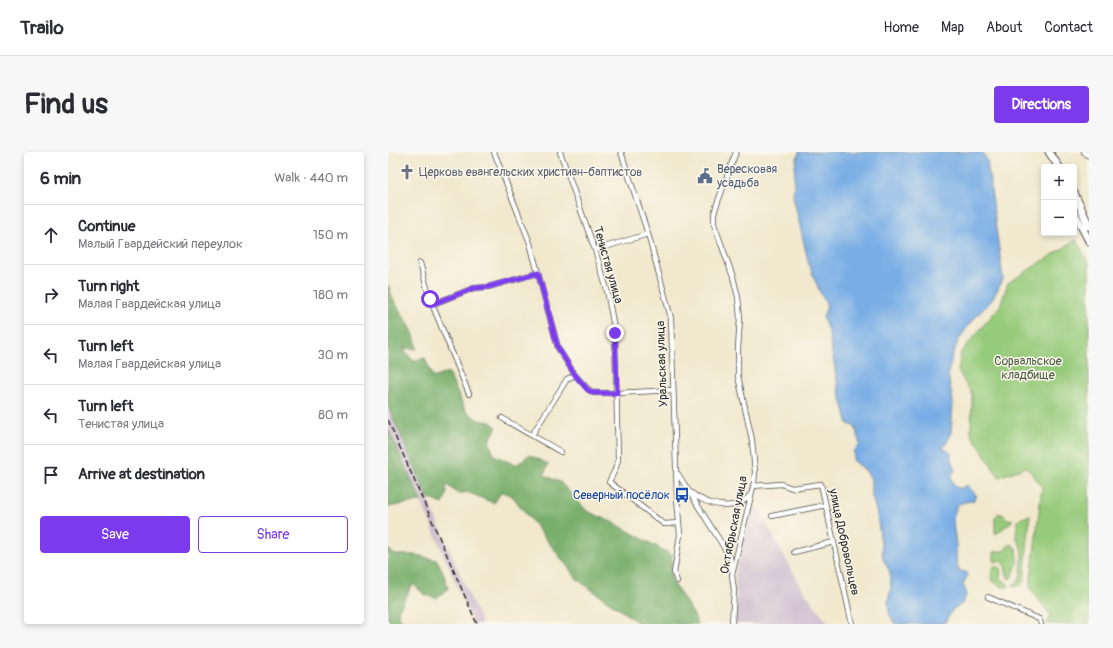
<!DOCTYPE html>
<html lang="en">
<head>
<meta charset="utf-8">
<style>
  :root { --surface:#fff; --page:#f7f7f7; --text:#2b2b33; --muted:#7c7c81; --line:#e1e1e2; --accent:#7c3aed }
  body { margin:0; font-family:Pangolin,sans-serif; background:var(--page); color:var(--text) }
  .controls { position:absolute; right:12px; top:12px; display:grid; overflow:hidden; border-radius:4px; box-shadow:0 2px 6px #0003 }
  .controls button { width:36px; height:36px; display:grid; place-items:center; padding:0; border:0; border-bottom:1px solid var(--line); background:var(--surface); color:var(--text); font:20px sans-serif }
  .stop { position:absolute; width:12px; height:12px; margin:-9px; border:3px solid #7c3aed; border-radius:50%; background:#fff }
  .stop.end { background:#7c3aed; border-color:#fff; box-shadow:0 1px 4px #0008 }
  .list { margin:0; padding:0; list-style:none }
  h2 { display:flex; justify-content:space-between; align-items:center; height:52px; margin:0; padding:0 16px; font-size:17px }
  h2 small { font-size:13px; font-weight:400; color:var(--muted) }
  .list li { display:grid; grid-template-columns:26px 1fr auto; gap:12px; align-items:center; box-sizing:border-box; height:60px; padding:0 16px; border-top:1px solid var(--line) }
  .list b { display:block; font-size:15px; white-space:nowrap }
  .list p { margin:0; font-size:13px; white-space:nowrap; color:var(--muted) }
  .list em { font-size:13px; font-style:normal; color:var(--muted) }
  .actions { display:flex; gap:8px; padding:12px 16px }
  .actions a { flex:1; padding:9px 0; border:1px solid var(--accent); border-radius:4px; text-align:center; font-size:14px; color:var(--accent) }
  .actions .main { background:var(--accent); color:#fff }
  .icon { flex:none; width:22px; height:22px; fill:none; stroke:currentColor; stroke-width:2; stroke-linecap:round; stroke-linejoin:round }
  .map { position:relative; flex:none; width:701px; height:472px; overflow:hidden; border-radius:4px }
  header { display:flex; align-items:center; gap:24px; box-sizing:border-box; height:56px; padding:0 20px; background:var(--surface); border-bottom:1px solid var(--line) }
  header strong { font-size:19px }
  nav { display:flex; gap:22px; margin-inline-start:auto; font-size:14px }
  .intro { display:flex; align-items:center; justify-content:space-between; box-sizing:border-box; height:96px; padding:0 24px }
  h1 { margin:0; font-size:28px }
  .button { padding:10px 18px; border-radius:4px; background:var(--accent); color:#fff; font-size:14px; font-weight:700 }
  main { display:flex; gap:24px; padding:0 24px }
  aside { flex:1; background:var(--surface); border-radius:4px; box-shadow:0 2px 6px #0003 }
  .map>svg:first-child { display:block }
</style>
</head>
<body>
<header>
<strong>Trailo</strong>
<nav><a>Home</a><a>Map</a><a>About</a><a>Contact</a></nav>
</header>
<div class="intro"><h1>Find us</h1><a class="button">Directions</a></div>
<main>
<aside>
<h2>6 min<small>Walk · 440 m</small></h2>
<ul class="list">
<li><svg class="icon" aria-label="ahead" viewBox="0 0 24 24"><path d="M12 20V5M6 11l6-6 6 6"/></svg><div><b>Continue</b><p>Малый Гвардейский переулок</p></div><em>150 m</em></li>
<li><svg class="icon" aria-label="right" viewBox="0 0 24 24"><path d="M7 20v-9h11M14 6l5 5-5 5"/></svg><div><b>Turn right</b><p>Малая Гвардейская улица</p></div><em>180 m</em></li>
<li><svg class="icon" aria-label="left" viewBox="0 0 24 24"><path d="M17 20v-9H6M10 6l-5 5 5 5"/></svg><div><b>Turn left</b><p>Малая Гвардейская улица</p></div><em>30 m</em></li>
<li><svg class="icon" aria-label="left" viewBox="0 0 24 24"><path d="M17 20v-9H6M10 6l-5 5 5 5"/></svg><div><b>Turn left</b><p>Тенистая улица</p></div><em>80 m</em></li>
<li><svg class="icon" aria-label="arrive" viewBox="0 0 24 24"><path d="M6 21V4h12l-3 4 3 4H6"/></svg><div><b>Arrive at destination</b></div></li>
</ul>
<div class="actions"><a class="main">Save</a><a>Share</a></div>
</aside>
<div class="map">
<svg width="701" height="472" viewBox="0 0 701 472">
  <rect width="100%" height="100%" fill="#fbf7ec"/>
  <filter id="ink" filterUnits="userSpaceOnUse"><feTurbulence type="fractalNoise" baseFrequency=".025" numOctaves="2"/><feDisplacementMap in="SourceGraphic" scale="8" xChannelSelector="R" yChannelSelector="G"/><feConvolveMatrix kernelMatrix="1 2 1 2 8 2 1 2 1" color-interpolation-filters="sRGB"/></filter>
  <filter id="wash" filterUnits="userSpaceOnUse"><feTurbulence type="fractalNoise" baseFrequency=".012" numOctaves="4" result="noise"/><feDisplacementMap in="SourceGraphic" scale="16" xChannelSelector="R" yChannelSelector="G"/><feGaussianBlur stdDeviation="0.9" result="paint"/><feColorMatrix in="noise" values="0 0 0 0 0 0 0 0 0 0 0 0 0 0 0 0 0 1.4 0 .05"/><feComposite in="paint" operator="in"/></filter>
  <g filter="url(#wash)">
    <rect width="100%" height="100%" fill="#f1e8cd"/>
    <path fill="#cfbdcf" d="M 0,253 L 48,367 L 94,472 L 85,472 L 33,349 L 0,277 Z
      M 363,356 L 370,357 L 415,438 L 441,472 L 346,472 L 349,454 L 347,422 Z"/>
    <path fill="#97cb7c" stroke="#617b54" d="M 688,88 L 701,112 L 701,472 L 658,472 L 663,464 L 642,436 L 654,334 L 638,315 L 611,325 L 583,282 L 584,242 L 570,219 L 573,200 L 612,154 L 620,131 Z
      M 611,361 L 616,363 L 621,368 L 624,367 L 624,369 L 608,382 L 607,381 L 607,366 Z
      M 642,363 L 636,430 C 633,433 629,436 625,433 L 632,428 C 633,414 638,398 628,386 L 629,370 L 632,367 Z
      M 624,392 L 629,398 C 631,408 628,417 623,426 L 621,427 C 616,420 620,414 613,408 L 607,410 L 606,409 L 606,400 L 616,399 L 620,394 Z
      M 606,414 L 609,414 L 612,416 L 613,427 L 620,432 L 620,435 L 614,435 L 604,429 L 603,422 Z"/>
    <path fill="#79af6c" stroke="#526d4c" d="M 0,132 C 2,137 3,144 6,149 C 16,167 27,176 29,197 L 15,196 L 25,209 L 37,206 L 45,226 L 60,220 L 77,258 L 90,268 L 102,270 L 109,275 L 101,289 L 106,303 L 128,313 L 141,303 L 160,312 L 156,323 L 172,330 L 199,359 L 226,371 L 284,403 L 283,427 L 307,465 L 309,472 L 252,472 L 190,428 L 125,345 L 114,339 L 106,351 L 79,340 L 70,342 L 58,332 L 59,341 L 55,352 L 40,346 L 0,254 Z
      M 0,277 L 33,349 L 0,355 Z
      M 0,397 L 7,403 L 27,403 L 49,408 L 56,422 L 60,437 L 48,446 L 37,443 L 25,432 L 10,459 L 12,466 L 21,472 L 0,472 Z"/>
    <path fill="#78ade5" stroke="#526c88" d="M 411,0 L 594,0 L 599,8 L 615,127 L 604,148 L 582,171 L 570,189 L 564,205 L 560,222 L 565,250 L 563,283 L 555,296 L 563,301 L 563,307 L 567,318 L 563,325 L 565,331 L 569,336 L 574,336 L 579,333 L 589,344 L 586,348 L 570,352 C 562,368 566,375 568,392 C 570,403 565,407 572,419 L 578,420 L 580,423 L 575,432 L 579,442 L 574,452 L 565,457 L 556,472 L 507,472 L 501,461 L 500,448 L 503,437 L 502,420 L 495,407 L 489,362 L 483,341 L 483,327 L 477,318 L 465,308 L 466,299 L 472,293 L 467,274 L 460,272 L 451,240 L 441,182 L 435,165 L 439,154 L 431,138 L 421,113 L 405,44 L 407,14 Z"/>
  </g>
  <g filter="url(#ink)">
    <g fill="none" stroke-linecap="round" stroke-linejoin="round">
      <g stroke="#494743" stroke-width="6">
        <path id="minor" d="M 106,0 L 142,91 L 170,196 L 187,223 L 200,237 L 206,241 L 229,241 L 285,238
          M 172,0 L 207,98 L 219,138 L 227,181 L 230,308 L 227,318 L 221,330 L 276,372 L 291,371
          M 233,0 L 260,82 L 283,166 L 289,345 L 292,383 L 286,421 L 289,429
          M 696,0 L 701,4
          M 207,98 L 260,82
          M 32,111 L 42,147 L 81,242
          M 45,152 L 86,136 L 100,135 L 150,121
          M 114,266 C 133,278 153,288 173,300
          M 144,283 L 179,227 L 187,223
          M 290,322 L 342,405 L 344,418
          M 365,334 L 393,332 L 404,336 L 433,332 L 464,472
          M 302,340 C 317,352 348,362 362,343
          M 384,364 L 438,353
          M 406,400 L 446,390
          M 600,445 L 651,467 L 653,472
          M 344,472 L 346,438 L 344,423 L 366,331 L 367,320 L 364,288 L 350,224 L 350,197 L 352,166 L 350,145 L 345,125 L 326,72 L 326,62 L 328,55 L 348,0"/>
      </g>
      <g stroke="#494743" stroke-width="9">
        <path id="primary" d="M 661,0 L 671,15
          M 686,41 L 701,74
          M 686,60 L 701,89"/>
      </g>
      <use href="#minor" stroke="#fff" stroke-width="4.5"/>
      <use href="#primary" stroke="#fff" stroke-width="7"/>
      <path stroke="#2b2b2b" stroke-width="1.5" stroke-dasharray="6 3" stroke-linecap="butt" d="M 0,268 L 89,472"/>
    </g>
  </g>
  <g fill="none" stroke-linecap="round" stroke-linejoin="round" filter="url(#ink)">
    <path stroke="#7c3aed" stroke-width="5" d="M 42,147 L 45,152 L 86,136 L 100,135 L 150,121 L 170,196 L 187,223 L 200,238 L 206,241 L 229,241 L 227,181"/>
  </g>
  <defs>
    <g id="church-bare" transform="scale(1.2)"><path d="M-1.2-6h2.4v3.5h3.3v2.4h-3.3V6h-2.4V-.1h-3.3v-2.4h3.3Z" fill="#6b7280" stroke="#fbf7ec" stroke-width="2.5" paint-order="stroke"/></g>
    <g id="civic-bare" transform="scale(1.2)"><path d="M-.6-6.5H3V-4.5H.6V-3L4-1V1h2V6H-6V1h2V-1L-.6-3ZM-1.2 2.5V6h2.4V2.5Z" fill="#5c6f8a" stroke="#fbf7ec" stroke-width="2.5" paint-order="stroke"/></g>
    <g id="bus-bare" transform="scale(1.2)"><path d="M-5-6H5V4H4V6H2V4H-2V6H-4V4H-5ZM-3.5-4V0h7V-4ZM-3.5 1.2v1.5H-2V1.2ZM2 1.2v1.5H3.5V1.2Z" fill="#1a4fb4" stroke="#fbf7ec" stroke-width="2.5" paint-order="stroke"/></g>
  </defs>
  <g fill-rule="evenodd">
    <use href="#church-bare" x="19" y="20"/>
    <use href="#civic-bare" x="317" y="24"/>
    <use href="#bus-bare" x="294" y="343"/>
  </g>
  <g text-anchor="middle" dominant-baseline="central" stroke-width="3" stroke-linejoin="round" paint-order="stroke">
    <g font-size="12" fill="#4e5e75" stroke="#fbf7ec" text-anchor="start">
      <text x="329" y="17">Вересковая<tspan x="329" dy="14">усадьба</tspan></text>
    </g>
    <g font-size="12" fill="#5b616d" stroke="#fbf7ec" text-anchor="start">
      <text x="31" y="20">Церковь евангельских христиан-баптистов</text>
    </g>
    <g font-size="12" fill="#2b2b2b" stroke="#fbf7ec">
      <text transform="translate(220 113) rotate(74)">Тенистая улица</text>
      <text transform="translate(274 212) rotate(-92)">Уральская улица</text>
      <text transform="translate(346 373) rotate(-79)">Октябрьская улица</text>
      <text transform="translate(456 390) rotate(78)">улица Добровольцев</text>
    </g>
    <g font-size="12" fill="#4b5b43" stroke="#fbf7ec">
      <text x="640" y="209">Сорвальское<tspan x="640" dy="14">кладбище</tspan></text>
    </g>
    <g font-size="12" fill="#164399" stroke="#fbf7ec" text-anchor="end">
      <text x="282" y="343">Северный посёлок</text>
    </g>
  </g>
</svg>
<div class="controls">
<button>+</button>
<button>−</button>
</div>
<div class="stop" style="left:42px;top:147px"></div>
<div class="stop end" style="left:227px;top:181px"></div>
</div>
</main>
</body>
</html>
